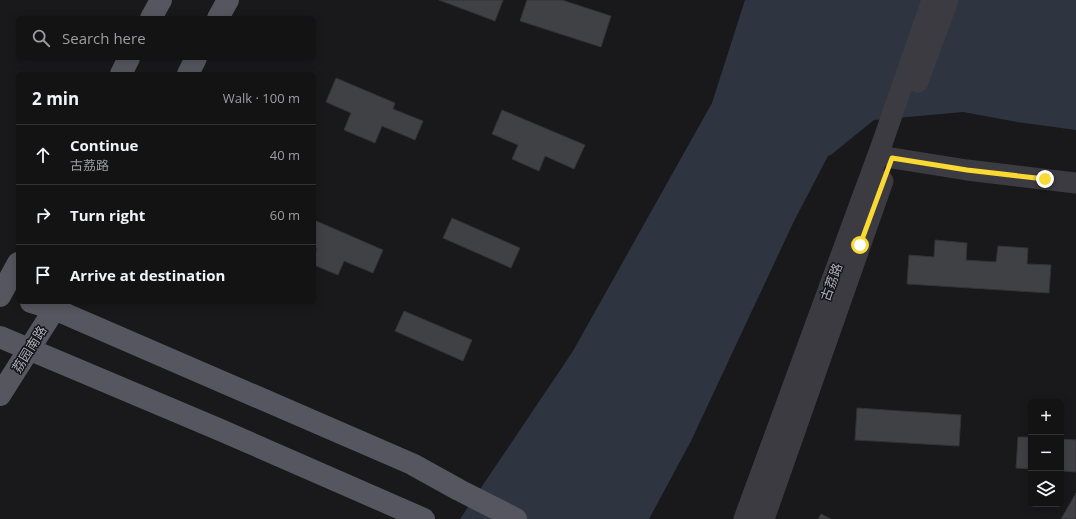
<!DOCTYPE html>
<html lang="en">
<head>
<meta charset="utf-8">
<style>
  :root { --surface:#131314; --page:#202022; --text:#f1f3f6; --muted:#9d9ea0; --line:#323234 }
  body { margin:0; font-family:"Open Sans","Noto Sans SC",sans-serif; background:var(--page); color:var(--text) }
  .controls { position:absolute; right:12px; bottom:12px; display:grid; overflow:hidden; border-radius:6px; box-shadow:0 2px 10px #0003 }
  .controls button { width:36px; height:36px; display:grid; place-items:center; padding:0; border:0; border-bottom:1px solid var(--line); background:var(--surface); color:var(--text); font:20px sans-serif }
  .stop { position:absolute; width:12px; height:12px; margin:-9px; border:3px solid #f9d932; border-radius:50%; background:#fff }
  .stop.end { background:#f9d932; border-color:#fff; box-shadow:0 1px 4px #0008 }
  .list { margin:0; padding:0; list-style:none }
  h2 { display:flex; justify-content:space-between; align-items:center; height:52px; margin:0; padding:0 16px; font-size:17px }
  h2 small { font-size:13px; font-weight:400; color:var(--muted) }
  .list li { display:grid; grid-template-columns:26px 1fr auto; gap:12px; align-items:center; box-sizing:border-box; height:60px; padding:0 16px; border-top:1px solid var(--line) }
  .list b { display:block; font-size:15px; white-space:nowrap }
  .list p { margin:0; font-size:13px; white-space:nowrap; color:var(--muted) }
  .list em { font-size:13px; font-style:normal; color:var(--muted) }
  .icon { flex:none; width:22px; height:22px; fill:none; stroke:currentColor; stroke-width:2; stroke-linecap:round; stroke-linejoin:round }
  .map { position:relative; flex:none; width:1076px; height:519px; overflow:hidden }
  .search { position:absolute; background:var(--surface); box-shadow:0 2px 10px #0003; left:16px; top:16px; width:300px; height:44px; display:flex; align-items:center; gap:10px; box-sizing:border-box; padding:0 14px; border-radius:6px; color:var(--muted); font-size:15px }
  .panel { position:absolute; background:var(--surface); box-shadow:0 2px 10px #0003; left:16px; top:72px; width:300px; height:232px; border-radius:6px }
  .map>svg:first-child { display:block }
</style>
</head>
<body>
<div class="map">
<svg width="1076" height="519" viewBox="0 0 1076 519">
  <rect width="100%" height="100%" fill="#19191b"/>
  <path fill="#2e3540" d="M 745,0 L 1076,0 L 1076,130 L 1017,122 L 963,112 L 874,120 L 832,154 L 828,156 L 794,221 L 691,441 L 649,519 L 460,519 L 573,351 L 712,103 Z"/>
  <path fill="#404145" stroke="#333337" d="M 439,0 L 503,0 L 495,21 Z
    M 527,0 L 562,0 L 611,16 L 601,47 L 520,21 Z
    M 336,78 L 395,103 L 393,109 L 423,121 L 415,140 L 382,126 L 375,143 L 344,130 L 351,113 L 326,102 Z
    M 502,110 L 585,145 L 574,169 L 545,156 L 539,171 L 512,159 L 518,145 L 492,134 Z
    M 452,218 L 520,248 L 511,268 L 443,238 Z
    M 314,220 L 383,250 L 373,273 L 344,261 L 338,275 L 314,265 L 314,255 L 317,249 L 314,248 Z
    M 935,240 L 967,243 L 966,260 L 996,262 L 998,246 L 1028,248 L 1027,264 L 1051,265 L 1049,293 L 907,284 L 909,255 L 934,257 Z
    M 404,311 L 472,340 L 463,361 L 395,331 Z
    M 857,408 L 961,415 L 959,446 L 855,440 Z
    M 1018,437 L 1031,437 L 1031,469 L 1016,468 Z
    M 1061,439 L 1076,440 L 1076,472 L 1061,471 Z
    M 1076,493 L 1076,519 L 1061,519 Z
    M 821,514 L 831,519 L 818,519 Z"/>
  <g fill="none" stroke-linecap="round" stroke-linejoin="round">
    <path stroke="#3c3b42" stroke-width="21" d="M 918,82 L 948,0
      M 892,158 L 967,170 L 1076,183
      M 744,519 L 883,141 L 932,0
      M 764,519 L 883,181"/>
    <path stroke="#55565f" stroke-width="22" d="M 151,18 L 161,0
      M 218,18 L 228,0
      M 121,74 L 129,58
      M 188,74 L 196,58
      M 0,296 L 18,263
      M 31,302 L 54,309 L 412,464 L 459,490 L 516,519
      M 0,337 L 218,429 L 424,519
      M 0,395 L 59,302"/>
  </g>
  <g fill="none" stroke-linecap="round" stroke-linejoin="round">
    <path stroke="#f9d932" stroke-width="5" d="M 860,245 L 892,158 L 967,170 L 1045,179"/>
  </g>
  <g text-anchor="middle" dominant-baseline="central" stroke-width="3" stroke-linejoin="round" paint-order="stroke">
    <g font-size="13" fill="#abadbb" stroke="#141416">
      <text transform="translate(831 282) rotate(-70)">古荔路</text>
      <text transform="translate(29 349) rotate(-58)">荔园南路</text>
    </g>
  </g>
</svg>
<div class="controls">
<button>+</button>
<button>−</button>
<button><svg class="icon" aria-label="layers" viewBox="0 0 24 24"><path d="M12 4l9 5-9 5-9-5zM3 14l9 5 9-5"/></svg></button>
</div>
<div class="stop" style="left:860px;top:245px"></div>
<div class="stop end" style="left:1045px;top:179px"></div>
<div class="search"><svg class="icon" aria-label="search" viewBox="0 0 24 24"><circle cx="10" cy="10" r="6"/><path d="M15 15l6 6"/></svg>Search here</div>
<section class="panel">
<h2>2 min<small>Walk · 100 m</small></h2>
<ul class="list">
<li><svg class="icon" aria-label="ahead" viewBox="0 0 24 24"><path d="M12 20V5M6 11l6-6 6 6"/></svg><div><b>Continue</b><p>古荔路</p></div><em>40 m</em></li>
<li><svg class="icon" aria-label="right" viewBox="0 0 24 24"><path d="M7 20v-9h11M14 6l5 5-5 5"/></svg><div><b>Turn right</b></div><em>60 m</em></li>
<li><svg class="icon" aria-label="arrive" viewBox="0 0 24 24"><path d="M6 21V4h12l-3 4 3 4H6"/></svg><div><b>Arrive at destination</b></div></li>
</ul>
</section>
</div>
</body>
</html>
